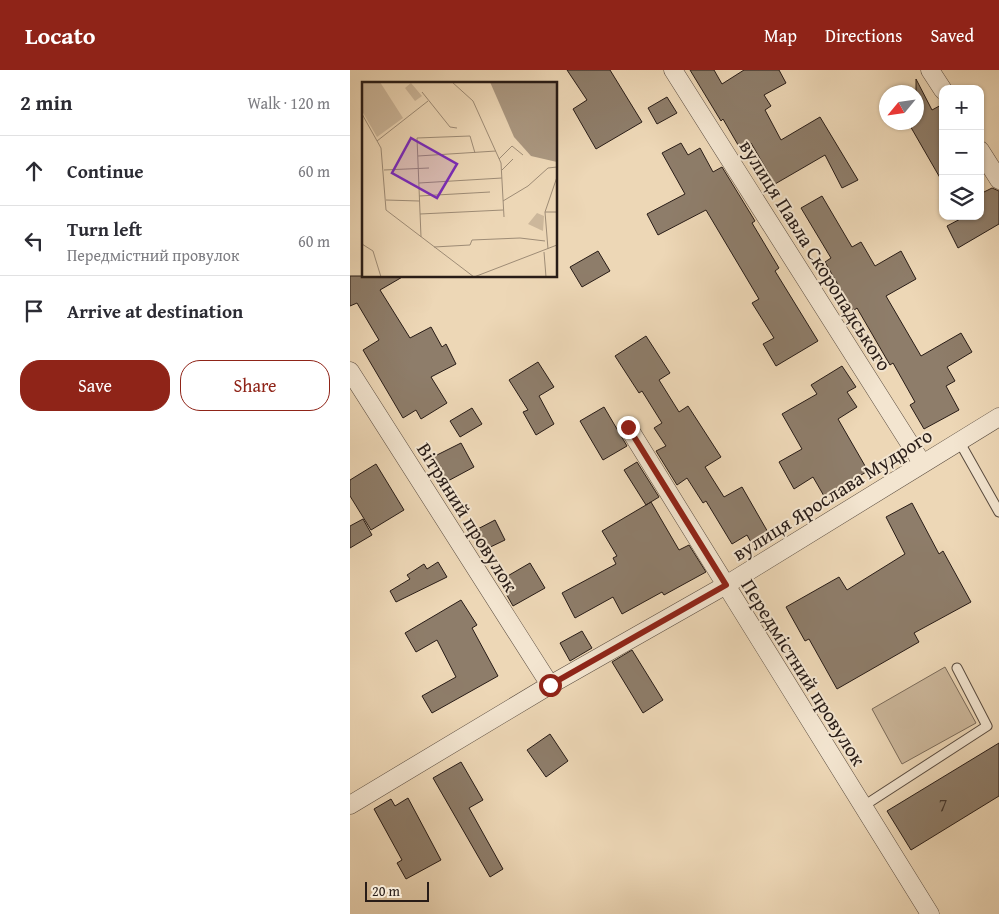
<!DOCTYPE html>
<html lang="en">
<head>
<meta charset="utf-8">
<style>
  :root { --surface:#fff; --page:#f7f7f7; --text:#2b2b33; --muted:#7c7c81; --line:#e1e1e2; --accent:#8f2418 }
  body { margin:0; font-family:"Gentium Book Plus",serif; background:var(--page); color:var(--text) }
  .controls { position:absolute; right:15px; top:15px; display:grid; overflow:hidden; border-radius:10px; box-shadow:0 1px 4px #0004 }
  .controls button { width:45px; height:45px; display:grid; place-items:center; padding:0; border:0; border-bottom:1px solid var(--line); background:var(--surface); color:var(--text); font:25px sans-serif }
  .compass { position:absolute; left:529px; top:15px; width:45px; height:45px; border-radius:50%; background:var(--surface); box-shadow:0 1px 4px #0004; rotate:241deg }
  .scale { position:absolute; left:15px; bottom:12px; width:64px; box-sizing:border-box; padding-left:5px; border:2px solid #281c17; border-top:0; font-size:14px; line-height:18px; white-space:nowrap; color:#281c17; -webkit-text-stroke:4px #f3e5d0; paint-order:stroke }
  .stop { position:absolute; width:15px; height:15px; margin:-11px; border:4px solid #8f2418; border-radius:50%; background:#fff }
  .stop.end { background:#8f2418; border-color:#fff; box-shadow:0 1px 5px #0008 }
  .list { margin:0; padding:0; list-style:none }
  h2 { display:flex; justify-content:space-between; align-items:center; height:65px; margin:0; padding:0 20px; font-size:21px }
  h2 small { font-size:16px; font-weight:400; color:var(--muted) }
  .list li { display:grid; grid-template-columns:32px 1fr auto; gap:15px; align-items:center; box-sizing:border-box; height:70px; padding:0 20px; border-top:1px solid var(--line) }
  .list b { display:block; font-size:19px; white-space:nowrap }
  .list p { margin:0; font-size:16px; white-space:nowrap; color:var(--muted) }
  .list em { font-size:16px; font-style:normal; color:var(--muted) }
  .actions { display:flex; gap:10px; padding:15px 20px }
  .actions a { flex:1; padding:11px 0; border:1px solid var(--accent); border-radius:20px; text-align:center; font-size:18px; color:var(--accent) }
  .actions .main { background:var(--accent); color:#fff }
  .icon { flex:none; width:28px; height:28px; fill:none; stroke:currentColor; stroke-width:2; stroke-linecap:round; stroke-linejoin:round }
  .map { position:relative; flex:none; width:649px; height:844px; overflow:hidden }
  header { display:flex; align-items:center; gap:30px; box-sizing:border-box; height:70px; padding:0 25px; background:var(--accent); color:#fff }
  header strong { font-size:24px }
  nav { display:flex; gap:28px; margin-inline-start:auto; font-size:18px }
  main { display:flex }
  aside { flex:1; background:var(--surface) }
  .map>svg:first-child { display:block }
</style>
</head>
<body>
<header>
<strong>Locato</strong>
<nav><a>Map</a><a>Directions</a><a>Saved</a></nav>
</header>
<main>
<aside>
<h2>2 min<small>Walk · 120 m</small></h2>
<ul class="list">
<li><svg class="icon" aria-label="ahead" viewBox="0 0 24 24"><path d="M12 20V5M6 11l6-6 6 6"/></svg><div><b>Continue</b></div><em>60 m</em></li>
<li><svg class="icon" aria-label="left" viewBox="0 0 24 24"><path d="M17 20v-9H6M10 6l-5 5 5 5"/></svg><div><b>Turn left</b><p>Передмістний провулок</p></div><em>60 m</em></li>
<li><svg class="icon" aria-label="arrive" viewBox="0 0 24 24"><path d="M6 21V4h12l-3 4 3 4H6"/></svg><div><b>Arrive at destination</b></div></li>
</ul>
<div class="actions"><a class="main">Save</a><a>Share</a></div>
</aside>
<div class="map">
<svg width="649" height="844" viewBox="0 0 649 844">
  <rect width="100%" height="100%" fill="#edd7b6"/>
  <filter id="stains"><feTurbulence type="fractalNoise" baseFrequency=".004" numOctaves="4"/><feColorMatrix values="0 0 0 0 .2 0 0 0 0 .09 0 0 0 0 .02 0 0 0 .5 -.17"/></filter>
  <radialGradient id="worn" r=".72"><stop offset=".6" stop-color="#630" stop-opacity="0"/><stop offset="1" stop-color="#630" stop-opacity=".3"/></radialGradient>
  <path fill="#ccb79b" stroke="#7a6a59" d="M 595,597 L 626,653 L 552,694 L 522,639 Z"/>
  <path fill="#8e7d6a" stroke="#281c17" d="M 217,0 L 260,0 L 292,52 L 246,79 L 223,39 L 237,30 Z
    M 340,0 L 364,0 L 372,14 L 394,0 L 429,0 L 436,13 L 414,25 L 421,36 L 415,40 L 431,70 L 470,47 L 508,110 L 492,118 L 475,85 L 425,114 L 401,73 L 391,80 L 373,49 L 371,51 Z
    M 566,9 L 582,40 L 593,34 L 593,113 L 559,54 L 566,52 Z
    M 317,27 L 327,43 L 307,54 L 298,38 Z
    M 331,73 L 338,85 L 350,78 L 363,102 L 372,97 L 405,151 L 402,153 L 429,198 L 425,201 L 468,271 L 426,296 L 413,274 L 424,268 L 402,233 L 409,229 L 356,140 L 308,165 L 297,144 L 335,124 L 312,83 Z
    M 642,118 L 649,121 L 649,154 L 608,178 L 597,156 L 616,146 L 630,146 L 630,124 Z
    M 472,126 L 502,177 L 511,172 L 525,196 L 551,181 L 566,209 L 536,226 L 571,286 L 611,263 L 622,282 L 597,297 L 605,311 L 596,316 L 609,340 L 574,359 L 560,335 L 565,332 L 543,293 L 540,295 L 507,238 L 503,241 L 475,192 L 481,188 L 451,138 Z
    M 248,181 L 260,201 L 232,217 L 220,197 Z
    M 0,206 L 54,206 L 30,220 L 60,268 L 81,257 L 92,277 L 96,274 L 106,294 L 81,307 L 97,333 L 71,349 L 66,340 L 53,348 L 13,280 L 29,270 L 7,233 L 0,236 Z
    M 296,266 L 320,303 L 309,310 L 329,342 L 338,336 L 371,387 L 355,397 L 374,427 L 392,417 L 419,464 L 402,474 L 397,465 L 382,474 L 356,431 L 353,433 L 337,408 L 327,415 L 306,381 L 316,376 L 304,358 L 312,353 L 292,321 L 289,323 L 265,286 Z
    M 188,292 L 204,317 L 189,326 L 204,354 L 186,365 L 173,342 L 178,340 L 159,310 Z
    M 492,296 L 506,317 L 497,322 L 507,337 L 488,349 L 518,401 L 474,426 L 463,407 L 444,419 L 429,392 L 452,379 L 432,344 L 467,324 L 461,315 Z
    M 254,337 L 277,376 L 253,390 L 230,351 Z
    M 122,338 L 132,354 L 110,367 L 100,351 Z
    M 111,373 L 124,397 L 96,412 L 83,387 Z
    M 287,392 L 309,427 L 296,435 L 301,432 L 329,480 L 339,475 L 356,502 L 314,525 L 312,522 L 272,544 L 263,527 L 225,548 L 212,523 L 266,494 L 263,488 L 267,486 L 252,461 L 296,435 L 274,400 Z
    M 26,394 L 54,440 L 21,460 L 0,426 L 0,410 Z
    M 562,433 L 589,484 L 593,481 L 621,532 L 564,563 L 569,572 L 487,619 L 459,569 L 455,571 L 436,537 L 489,507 L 497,520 L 555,484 L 536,447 Z
    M 13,449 L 22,465 L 0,478 L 0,456 Z
    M 145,450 L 155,470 L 132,481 L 122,462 Z
    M 88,492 L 97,507 L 46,532 L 40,521 L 60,509 L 57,505 L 74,494 L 77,499 Z
    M 180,493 L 195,518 L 163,536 L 149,511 Z
    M 111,530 L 127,555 L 122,558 L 148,606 L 82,643 L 72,626 L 106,607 L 87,570 L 66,582 L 55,563 Z
    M 232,561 L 242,578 L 220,591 L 210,573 Z
    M 282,580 L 313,630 L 293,643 L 262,592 Z
    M 200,664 L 218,691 L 196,707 L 177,680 Z
    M 649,673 L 649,726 L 561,780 L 537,741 Z
    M 111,692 L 133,730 L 119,738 L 153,799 L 140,807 L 83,708 Z
    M 58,728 L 91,790 L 56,809 L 47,793 L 52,790 L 24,739 L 41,729 L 45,736 Z"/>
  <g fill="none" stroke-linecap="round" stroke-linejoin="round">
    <g stroke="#594b3f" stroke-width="11">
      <path id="service" d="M 609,371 L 649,442
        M 512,737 L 637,656 L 607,598"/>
    </g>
    <g stroke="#594b3f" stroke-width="19">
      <path id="minor" d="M 323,0 L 572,393
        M 580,0 L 593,20
        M 630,80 L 649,110
        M 0,301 L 200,615
        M 278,357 L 580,844
        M 0,735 L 200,615 L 376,515 L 649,347"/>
    </g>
    <use href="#service" stroke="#f3e5d0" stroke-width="9"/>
    <use href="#minor" stroke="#f3e5d0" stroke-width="18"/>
  </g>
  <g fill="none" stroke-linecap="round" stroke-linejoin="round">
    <path stroke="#8f2418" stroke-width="6" d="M 200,615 L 376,515 L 278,357"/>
  </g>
  <g text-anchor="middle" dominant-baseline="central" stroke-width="4" stroke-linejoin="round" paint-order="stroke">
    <g font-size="18" fill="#42342c">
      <text x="593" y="734">7</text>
    </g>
    <g font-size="20" fill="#281c17" stroke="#f3e5d0">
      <text transform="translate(466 185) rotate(58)">вулиця Павла Скоропадського</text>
      <text transform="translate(482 424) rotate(-32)">вулиця Ярослава Мудрого</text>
      <text transform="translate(118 447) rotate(58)">Вітряний провулок</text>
      <text transform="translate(454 602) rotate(58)">Передмістний провулок</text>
    </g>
  </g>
  <g transform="translate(12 12)">
    <rect width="195" height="195" fill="#edd7b6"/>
    <path d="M 0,0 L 18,0 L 41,36 L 15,55 L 0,29 ZM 49,1 L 60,14 L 53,19 L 43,6 ZM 175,131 L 182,134 L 181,149 L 166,142 Z" fill="#ccb79b"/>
    <path d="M 128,0 L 195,0 L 195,80 L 169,74 L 152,55 Z" fill="#aa9780"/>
    <path fill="none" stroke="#9e8c76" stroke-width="1" d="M 90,0 L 111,19 L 139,81 L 142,135M 60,10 L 88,45 L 95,46M 0,32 L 19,66 L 24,128 L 112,195M 15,59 L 66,19M 56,74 L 134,69M 137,77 L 150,64 L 161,73M 22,88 L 67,86M 140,88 L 151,77M 57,101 L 140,96M 57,114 L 128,110M 24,118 L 57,119M 141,119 L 166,104 L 186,86 L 195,85M 183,130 L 195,95M 58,132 L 141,128M 59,155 L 55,56 L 108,54 L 113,71M 0,162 L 11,169 L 19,195M 72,165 L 108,163 L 110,158 L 158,156 L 183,159M 186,167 L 183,130 L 195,130M 182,170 L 184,195M 112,195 L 195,163"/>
    <path fill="#7b2cbf" fill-opacity="0.15" stroke="#7b2cbf" stroke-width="2.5" d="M 49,56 L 95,82 L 75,116 L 30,91 Z"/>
    <rect width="195" height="195" fill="none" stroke="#281c17" stroke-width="2.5"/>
  </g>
  <rect width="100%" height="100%" filter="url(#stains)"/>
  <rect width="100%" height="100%" fill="url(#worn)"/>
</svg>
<div class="controls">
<button>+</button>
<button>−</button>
<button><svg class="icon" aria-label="layers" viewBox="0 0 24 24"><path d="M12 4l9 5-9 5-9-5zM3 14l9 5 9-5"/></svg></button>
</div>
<svg class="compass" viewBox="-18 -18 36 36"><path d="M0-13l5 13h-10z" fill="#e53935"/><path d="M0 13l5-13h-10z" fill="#7c7c81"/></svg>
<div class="scale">20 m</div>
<div class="stop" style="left:200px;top:615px"></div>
<div class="stop end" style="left:278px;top:357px"></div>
</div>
</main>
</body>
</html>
